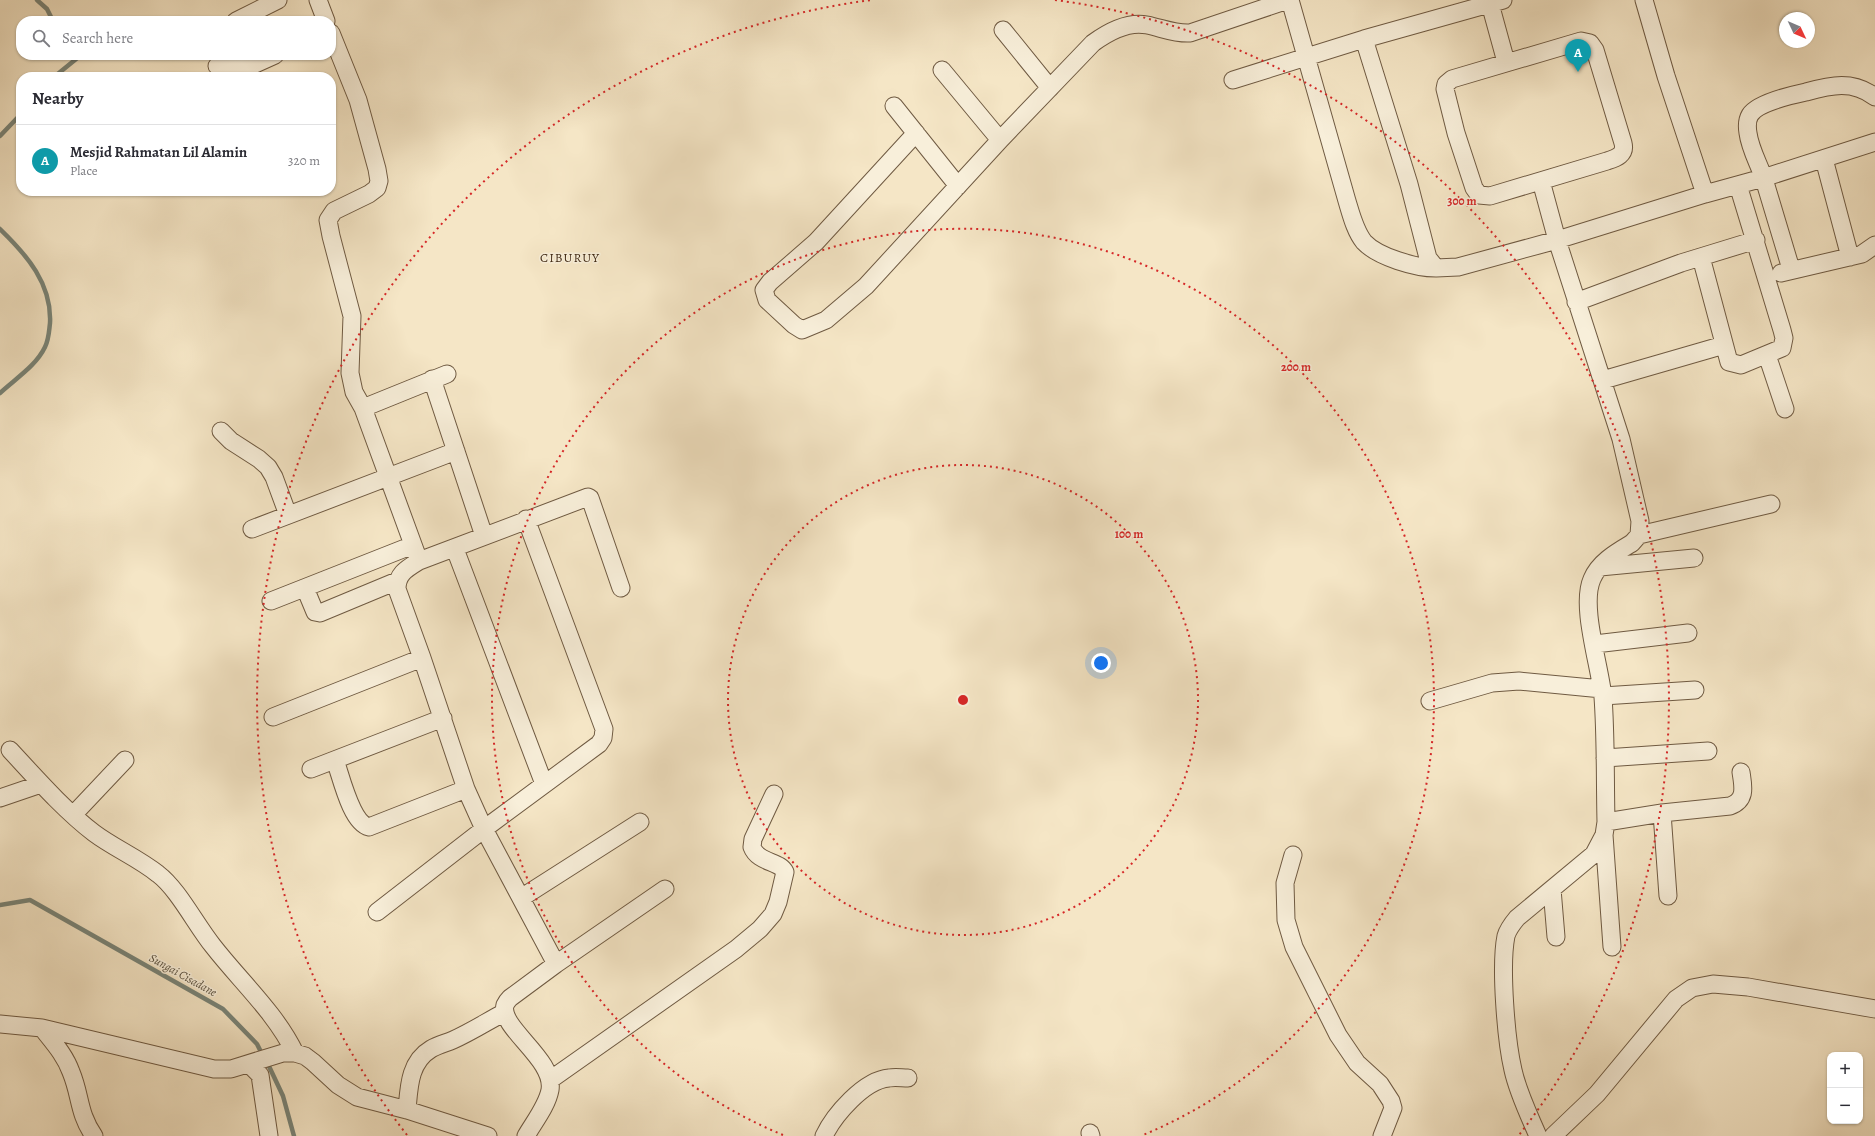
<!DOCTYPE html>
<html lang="en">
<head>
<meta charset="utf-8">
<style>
  :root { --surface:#fff; --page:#f7f7f7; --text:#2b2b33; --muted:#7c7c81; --line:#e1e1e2; --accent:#0f766e }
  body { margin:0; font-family:Alegreya,serif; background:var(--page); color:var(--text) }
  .controls { position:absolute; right:12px; bottom:12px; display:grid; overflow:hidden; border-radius:8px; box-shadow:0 1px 3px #0004 }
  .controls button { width:36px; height:36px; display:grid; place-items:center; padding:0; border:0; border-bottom:1px solid var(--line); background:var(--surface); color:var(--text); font:20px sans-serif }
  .compass { position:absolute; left:1779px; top:12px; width:36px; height:36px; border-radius:50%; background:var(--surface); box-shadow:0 1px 3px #0004; rotate:134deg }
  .you { position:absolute; left:1101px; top:663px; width:14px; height:14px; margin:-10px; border:3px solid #fff; border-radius:50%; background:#1a73e8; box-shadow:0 0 0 6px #1a73e833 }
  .badge { display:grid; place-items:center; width:26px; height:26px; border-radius:50%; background:var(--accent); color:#fff; font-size:13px; font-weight:700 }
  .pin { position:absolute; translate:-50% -33px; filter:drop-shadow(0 1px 2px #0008) }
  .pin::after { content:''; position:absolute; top:21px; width:14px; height:12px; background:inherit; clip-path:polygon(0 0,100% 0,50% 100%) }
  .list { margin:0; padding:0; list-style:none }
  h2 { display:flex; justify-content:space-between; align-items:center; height:52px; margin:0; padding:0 16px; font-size:17px }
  h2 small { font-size:13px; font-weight:400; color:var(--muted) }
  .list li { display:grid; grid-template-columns:26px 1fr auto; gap:12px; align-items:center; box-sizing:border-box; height:72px; padding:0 16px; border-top:1px solid var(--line) }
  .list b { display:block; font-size:15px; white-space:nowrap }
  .list p { margin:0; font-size:13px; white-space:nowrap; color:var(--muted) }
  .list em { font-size:13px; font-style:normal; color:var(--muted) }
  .icon { flex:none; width:22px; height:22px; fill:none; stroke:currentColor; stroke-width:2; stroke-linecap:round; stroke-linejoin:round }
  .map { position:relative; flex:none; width:1875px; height:1136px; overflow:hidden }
  .search { position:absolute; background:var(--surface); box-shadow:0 1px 3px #0004; left:16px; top:16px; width:320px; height:44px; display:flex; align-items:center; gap:10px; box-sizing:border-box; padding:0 14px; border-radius:16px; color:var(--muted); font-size:15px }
  .panel { position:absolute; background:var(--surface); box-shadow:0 1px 3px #0004; left:16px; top:72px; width:320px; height:124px; border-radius:16px }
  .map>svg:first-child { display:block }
</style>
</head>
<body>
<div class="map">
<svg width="1875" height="1136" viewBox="0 0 1875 1136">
  <rect width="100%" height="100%" fill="#f5e6c6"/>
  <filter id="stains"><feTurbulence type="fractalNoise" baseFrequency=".005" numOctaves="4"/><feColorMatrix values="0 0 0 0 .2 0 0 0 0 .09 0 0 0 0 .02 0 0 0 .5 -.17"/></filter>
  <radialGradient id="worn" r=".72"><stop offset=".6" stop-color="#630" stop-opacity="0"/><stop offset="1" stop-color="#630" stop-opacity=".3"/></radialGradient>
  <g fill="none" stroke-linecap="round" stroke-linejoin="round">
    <path stroke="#798478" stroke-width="4.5" d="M 37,0 L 47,9 L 53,21
      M 54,77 L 81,55
      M 0,136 L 21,114
      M 0,229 C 27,255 52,284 50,323 C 49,331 49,339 45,347 C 36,366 15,379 0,393
      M 0,905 L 30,900 L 223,1009 L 257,1044 L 263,1056
      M 267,1062 L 283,1096 L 294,1136"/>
    <g stroke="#6f5a42" stroke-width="19">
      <path id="minor" d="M 318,0 L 326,21
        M 1290,0 L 1347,201 C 1351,214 1355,231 1364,242 C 1378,257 1416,268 1436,268
        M 1489,0 L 1506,62
        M 1644,0 L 1666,76 L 1705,194
        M 236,21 L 278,0
        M 1003,30 L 1050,88
        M 331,33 L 358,100 L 377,169 L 379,181 L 377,188 L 369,194 L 334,211 L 328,220 L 331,236 L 352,316 L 350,373 L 354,392 L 363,408
        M 1364,39 L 1409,184 L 1428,258 L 1436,268 L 1458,267 L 1557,240 L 1705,194 L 1763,178 L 1875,142
        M 1581,41 L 1590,43 L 1595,50 L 1623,143 C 1626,155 1616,158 1607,161 L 1490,196 L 1479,195 L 1474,188 L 1456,133 L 1445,89 L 1446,84 L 1452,79 Z
        M 217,66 L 255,64 L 275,55
        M 942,70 L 1000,140
        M 1233,80 L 1364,39 L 1503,0
        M 894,106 L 958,186
        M 916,133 L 816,242 L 770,282 L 764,290 L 767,300 L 794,325 L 802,330 L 826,320 L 866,286 L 1000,140 L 1093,43 C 1108,32 1127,21 1147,25 C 1162,28 1175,34 1190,33 L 1288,0
        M 1824,159 L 1850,257
        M 1701,257 L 1729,362 L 1741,365 L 1782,348 L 1784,338 L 1782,330 L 1738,185
        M 1791,269 C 1782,239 1773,209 1764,179 C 1759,164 1750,149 1748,133 C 1747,127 1747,120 1750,115 C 1757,103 1792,95 1806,92 C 1831,85 1853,80 1875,97
        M 1781,273 L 1862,254 L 1875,245
        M 1576,302 L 1681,263 L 1756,240
        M 1767,355 L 1785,409
        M 432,379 L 484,536
        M 1603,380 L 1724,345
        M 221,431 L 231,441 L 259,459 L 268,467 L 274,477 L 288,515
        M 252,529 L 456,451
        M 1639,535 L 1771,504
        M 455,549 L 544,784
        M 419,561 L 363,408 L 447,374
        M 1600,567 L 1694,558
        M 305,588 L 315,612 L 320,613 L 397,581
        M 271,601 L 413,545
        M 1595,644 L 1688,633
        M 1603,696 L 1695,690
        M 1430,701 L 1492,683 L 1519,681 L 1602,689
        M 273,717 L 422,658
        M 10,750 C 36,778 64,810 94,833 C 114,848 138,858 158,874 C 178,889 196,925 213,946 C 241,982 275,1012 295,1053
        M 1605,758 L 1708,751
        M 335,760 C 341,776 351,823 369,827 L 466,789
        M 311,769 L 443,718
        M 0,798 L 41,784
        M 1662,813 L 1668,896
        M 74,814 L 125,760
        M 1606,822 L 1662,813 L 1730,806 C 1747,800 1743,786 1741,772
        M 1604,835 L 1612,947
        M 1293,855 L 1285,883 L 1286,920 L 1294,947 L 1338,1035 L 1357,1063 L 1380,1084 L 1391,1101 L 1393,1108 L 1382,1136
        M 1552,889 L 1556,937
        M 521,898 L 640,822
        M 377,912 L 484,829 L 599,744 L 603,738 L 604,729 L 526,519
        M 556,964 L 665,889
        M 0,1024 L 42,1028 L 214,1069 L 231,1069 L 283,1053 L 295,1053 L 305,1056 L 313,1062 L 338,1085 L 357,1097 L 407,1110 L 488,1136
        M 42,1028 C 53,1042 65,1055 71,1072 C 81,1096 78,1113 94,1136
        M 249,1064 L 260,1075 L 269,1136
        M 550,1080 L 736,949 L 760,929 L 773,914 L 778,902 L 785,872 C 780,861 758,863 752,847 L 753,839 L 774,794
        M 407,1110 C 409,1088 409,1062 431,1049 C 438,1045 446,1043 453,1040 C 471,1032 488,1021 505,1012
        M 1090,1133 L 1091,1136
        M 526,1136 C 534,1122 547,1106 550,1090 C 555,1059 499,1028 505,1005 C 506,1003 508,1000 510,998 L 556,964 L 484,829 L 466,789 L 422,658 L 397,589 C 397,574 406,569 419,561 L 588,497 L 590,498 L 621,588
        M 824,1136 C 834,1115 864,1080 889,1078 C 895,1077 902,1078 908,1078
        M 1538,1136 C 1529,1115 1518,1093 1513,1070 C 1506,1040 1500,966 1506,936 C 1508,929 1512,924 1517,918 L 1594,854 L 1604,835 L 1606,822 C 1605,780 1606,738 1603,697 C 1600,666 1580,606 1592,579 C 1599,562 1617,552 1632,543 L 1639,535 L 1640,521 L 1621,439 L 1557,240 L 1541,181
        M 1553,1136 L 1597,1094 L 1676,999 L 1692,988 L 1713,984 L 1748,987 L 1875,1009"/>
    </g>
    <use href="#minor" stroke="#f8efda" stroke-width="17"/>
  </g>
  <g fill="none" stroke="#d62828" stroke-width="2" stroke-dasharray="2 4">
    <circle cx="963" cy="700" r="235"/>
    <path d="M783 1135A471 471 0 1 1 1143 1135"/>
    <path d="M407 1135A706 706 0 0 1 871 0M1055 0A706 706 0 0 1 1519 1135"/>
  </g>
  <g text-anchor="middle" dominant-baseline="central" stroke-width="3" stroke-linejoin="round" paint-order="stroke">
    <g font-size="12" font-style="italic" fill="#59503f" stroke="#f8efda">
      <text transform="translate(183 975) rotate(29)">Sungai Cisadane</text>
    </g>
    <g font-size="13" letter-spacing="1" fill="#422b16" stroke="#f8efda">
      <text x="570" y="257">CIBURUY</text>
    </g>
  </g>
  <circle cx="963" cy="700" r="6" fill="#d62828" stroke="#f8efda" stroke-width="2"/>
  <g font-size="12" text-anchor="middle" font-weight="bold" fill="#d62828" stroke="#f8efda" stroke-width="3" stroke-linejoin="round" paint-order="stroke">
    <text x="1462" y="205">300 m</text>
    <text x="1296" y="371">200 m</text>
    <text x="1129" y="538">100 m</text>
  </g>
  <rect width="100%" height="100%" filter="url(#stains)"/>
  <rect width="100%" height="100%" fill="url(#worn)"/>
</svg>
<div class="controls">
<button>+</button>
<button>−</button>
</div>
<svg class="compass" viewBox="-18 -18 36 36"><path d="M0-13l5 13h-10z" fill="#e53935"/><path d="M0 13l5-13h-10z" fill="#7c7c81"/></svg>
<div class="you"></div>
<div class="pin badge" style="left:1578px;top:72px;background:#0f9aa8">A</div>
<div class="search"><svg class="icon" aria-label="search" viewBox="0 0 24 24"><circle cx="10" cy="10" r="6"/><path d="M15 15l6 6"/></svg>Search here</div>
<section class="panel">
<h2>Nearby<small></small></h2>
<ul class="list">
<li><span class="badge" style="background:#0f9aa8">A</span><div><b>Mesjid Rahmatan Lil Alamin</b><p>Place</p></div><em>320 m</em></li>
</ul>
</section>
</div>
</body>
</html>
